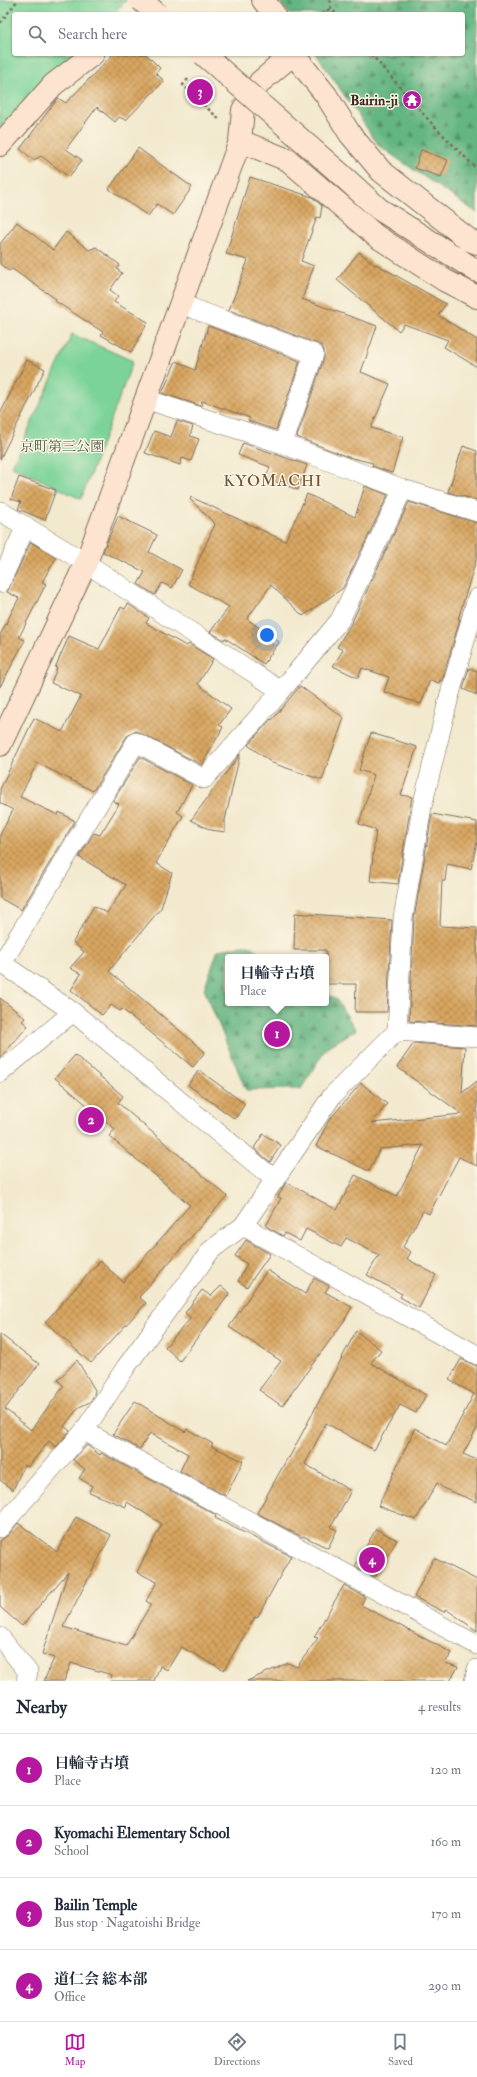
<!DOCTYPE html>
<html lang="en">
<head>
<meta charset="utf-8">
<style>
  :root { --surface:#fff; --page:#f2f2f3; --text:#1f2937; --muted:#747a83; --line:#e0e1e3; --accent:#b5179e }
  body { margin:0; font-family:"IM FELL Double Pica","Noto Serif JP",serif; background:var(--page); color:var(--text) }
  .you { position:absolute; left:267px; top:635px; width:14px; height:14px; margin:-10px; border:3px solid #fff; border-radius:50%; background:#1a73e8; box-shadow:0 0 0 6px #1a73e833 }
  .badge { display:grid; place-items:center; width:26px; height:26px; border-radius:50%; background:var(--accent); color:#fff; font-size:13px; font-weight:700 }
  .pin { position:absolute; translate:-50% -50%; border:2px solid #fff; box-shadow:0 1px 4px #0006 }
  .popup { position:absolute; left:225px; top:954px; width:104px; height:52px; box-sizing:border-box; display:grid; place-content:center; border-radius:4px; background:var(--surface); filter:drop-shadow(0 1px 3px #0005); font-size:13px; white-space:nowrap; color:var(--muted) }
  .popup b { font-size:15px; color:var(--text) }
  .popup::after { content:''; position:absolute; left:50%; top:100%; margin-left:-8px; border:8px solid transparent; border-top-color:var(--surface) }
  .list { margin:0; padding:0; list-style:none }
  h2 { display:flex; justify-content:space-between; align-items:center; height:52px; margin:0; padding:0 16px; font-size:17px }
  h2 small { font-size:13px; font-weight:400; color:var(--muted) }
  .list li { display:grid; grid-template-columns:26px 1fr auto; gap:12px; align-items:center; box-sizing:border-box; height:72px; padding:0 16px; border-top:1px solid var(--line) }
  .list b { display:block; font-size:15px; white-space:nowrap }
  .list p { margin:0; font-size:13px; white-space:nowrap; color:var(--muted) }
  .list em { font-size:13px; font-style:normal; color:var(--muted) }
  .icon { flex:none; width:22px; height:22px; fill:none; stroke:currentColor; stroke-width:2; stroke-linecap:round; stroke-linejoin:round }
  .map { position:relative; flex:none; width:477px; height:1681px; overflow:hidden }
  .search { position:absolute; background:var(--surface); box-shadow:0 1px 3px #0004; left:12px; right:12px; top:12px; height:44px; display:flex; align-items:center; gap:10px; box-sizing:border-box; padding:0 14px; border-radius:4px; color:var(--muted); font-size:15px }
  .sheet { height:340px; background:var(--surface) }
  nav { display:flex; justify-content:space-around; align-items:center; box-sizing:border-box; height:56px; border-top:1px solid var(--line); background:var(--surface); font-size:11px; color:var(--muted) }
  nav a { display:grid; justify-items:center; gap:2px }
  nav .on { color:var(--accent) }
  .map>svg:first-child { display:block }
</style>
</head>
<body>
<div class="map">
<svg width="477" height="1681" viewBox="0 0 477 1681">
  <defs>
    <pattern id="forest-firs" width="22" height="20" patternUnits="userSpaceOnUse"><rect width="22" height="20" fill="#64b581"/><path d="M5 1l3.5 6h-7zM16 11l3.5 6h-7z" fill="#549369"/></pattern>
    <pattern id="building-cross-hatch" width="8" height="8" patternUnits="userSpaceOnUse"><rect width="8" height="8" fill="#d8a661"/><path d="M0 0l8 8M0 8l8-8" fill="none" stroke="#b0874f"/></pattern>
  </defs>
  <rect width="100%" height="100%" fill="#fcf5e5"/>
  <filter id="ink" filterUnits="userSpaceOnUse"><feTurbulence type="fractalNoise" baseFrequency=".025" numOctaves="2"/><feDisplacementMap in="SourceGraphic" scale="8" xChannelSelector="R" yChannelSelector="G"/><feConvolveMatrix kernelMatrix="1 2 1 2 8 2 1 2 1" color-interpolation-filters="sRGB"/></filter>
  <filter id="wash" filterUnits="userSpaceOnUse"><feTurbulence type="fractalNoise" baseFrequency=".012" numOctaves="4" result="noise"/><feDisplacementMap in="SourceGraphic" scale="16" xChannelSelector="R" yChannelSelector="G"/><feGaussianBlur stdDeviation="0.9" result="paint"/><feColorMatrix in="noise" values="0 0 0 0 0 0 0 0 0 0 0 0 0 0 0 0 0 1.4 0 .05"/><feComposite in="paint" operator="in"/></filter>
  <g filter="url(#wash)">
    <rect width="100%" height="100%" fill="#f2e9ce"/>
    <path fill="url(#forest-firs)" stroke="#507050" d="M 278,0 L 477,0 L 477,213 L 379,146 L 316,54 L 463,54 L 463,14 L 289,14 Z
      M 249,945 L 266,957 L 228,957 L 228,1003 L 326,1003 L 326,994 L 336,999 L 356,1030 L 326,1048 L 301,1089 L 246,1090 L 204,989 L 218,950 Z"/>
    <path fill="#7bd399" stroke="#5b7e5c" d="M 0,0 L 127,0 L 113,14 L 14,14 L 14,54 L 73,54 L 0,129 Z
      M 72,334 L 133,361 L 81,499 L 12,466 Z"/>
    <g id="blocks">
      <path fill="url(#building-cross-hatch)" d="M 113,54 L 146,54 L 160,68 L 156,73 L 164,81 L 126,120 L 119,117 L 115,122 L 97,107 L 66,149 L 82,160 L 69,177 L 41,156 L 34,160 L 20,149 L 58,98 L 66,103 Z
        M 138,148 L 192,187 L 173,215 L 157,204 L 148,216 L 109,189 Z
        M 421,150 L 448,160 L 441,177 L 415,168 Z
        M 250,177 L 312,197 L 322,206 L 320,218 L 317,217 L 301,261 L 314,266 L 302,299 L 377,326 L 361,372 L 390,384 L 371,428 L 403,437 L 392,473 L 372,466 L 373,463 L 348,457 L 297,437 L 324,358 L 323,347 L 318,344 L 229,310 L 248,260 L 226,254 Z
        M 17,222 L 53,250 L 66,232 L 89,250 L 96,247 L 120,265 L 117,269 L 122,273 L 110,290 L 118,296 L 114,302 L 148,322 L 131,352 L 101,335 L 103,332 L 55,301 L 56,299 L 12,269 L 9,271 L 0,264 L 0,244 Z
        M 359,252 L 375,265 L 376,264 L 446,304 L 438,315 L 477,340 L 477,367 L 444,347 L 448,340 L 404,324 L 399,331 L 337,280 Z
        M 208,326 L 300,361 L 276,430 L 248,421 L 250,418 L 202,401 L 201,406 L 162,393 L 176,361 L 195,370 Z
        M 27,360 L 45,369 L 0,459 L 0,414 Z
        M 177,421 L 193,426 L 190,436 L 199,439 L 191,461 L 182,458 L 180,465 L 145,453 L 154,431 L 171,437 Z
        M 243,443 L 307,465 L 298,490 L 266,478 L 270,467 L 238,455 Z
        M 463,446 L 477,451 L 477,500 L 448,492 Z
        M 19,477 L 56,490 L 45,520 L 18,509 L 21,502 L 11,499 Z
        M 365,486 L 388,495 L 343,588 L 303,616 L 271,585 L 247,619 L 279,642 L 264,664 L 225,638 L 224,640 L 210,632 L 229,607 L 188,584 L 215,524 L 190,499 L 191,497 L 285,541 L 307,494 L 355,517 Z
        M 409,502 L 477,523 L 477,557 L 458,619 L 460,619 L 442,681 L 440,680 L 439,683 L 430,680 L 421,704 L 384,692 L 389,677 L 362,668 L 358,678 L 333,666 L 343,650 L 337,647 L 351,624 Z
        M 118,516 L 157,535 L 149,552 L 182,570 L 172,588 L 162,583 L 155,595 L 138,584 L 145,572 L 103,552 Z
        M 31,542 L 56,558 L 42,582 L 46,584 L 19,637 L 25,640 L 0,687 L 0,635 L 19,598 L 7,592 Z
        M 128,604 L 149,618 L 146,623 L 186,646 L 189,644 L 213,659 L 198,684 L 231,709 L 219,725 L 223,727 L 202,765 L 136,731 L 127,736 L 93,791 L 37,763 L 20,797 L 58,815 L 59,812 L 75,821 L 21,910 L 0,898 L 0,835 L 13,810 L 0,803 L 0,789 L 34,718 L 62,732 L 81,696 L 51,683 L 57,668 L 55,668 L 69,636 L 99,649 L 121,607 L 125,609 Z
        M 469,668 L 477,671 L 477,695 L 463,689 Z
        M 300,686 L 344,718 L 322,780 L 272,763 L 248,745 L 271,719 L 272,720 Z
        M 371,733 L 417,747 L 401,795 L 412,797 L 398,884 L 370,881 L 376,830 L 359,824 L 374,775 L 359,770 Z
        M 240,754 L 225,820 L 225,832 L 211,830 L 191,820 Z
        M 140,757 L 192,785 L 177,812 L 183,816 L 156,863 L 172,873 L 161,908 L 109,971 L 205,1052 L 193,1067 L 122,1009 L 120,1011 L 111,1005 L 102,1015 L 71,990 L 81,974 L 70,968 L 84,952 L 73,942 L 94,906 L 107,913 L 126,885 L 79,857 L 94,833 L 100,835 L 119,804 L 113,801 Z
        M 432,814 L 477,822 L 477,842 L 471,869 L 447,864 L 445,881 L 442,881 L 440,926 L 477,928 L 477,1026 L 409,1021 L 414,919 Z
        M 295,913 L 392,920 L 387,1012 L 355,1012 L 356,984 L 326,984 L 326,950 L 294,950 Z
        M 0,998 L 25,1018 L 22,1021 L 28,1026 L 0,1058 Z
        M 414,1043 L 465,1047 L 462,1093 L 477,1081 L 477,1166 L 459,1157 L 429,1214 L 423,1211 L 403,1247 L 411,1252 L 407,1259 L 436,1275 L 419,1308 L 400,1297 L 402,1294 L 367,1275 L 379,1255 L 346,1238 L 341,1247 L 306,1229 L 300,1241 L 285,1233 L 283,1236 L 266,1226 L 281,1198 L 278,1197 L 286,1182 L 337,1210 L 355,1175 L 397,1196 L 423,1145 L 380,1149 L 369,1171 L 316,1146 L 329,1120 L 361,1083 L 387,1104 L 372,1123 L 462,1114 L 397,1067 Z
        M 75,1055 L 123,1096 L 118,1103 L 227,1196 L 139,1297 L 146,1303 L 91,1363 L 45,1322 L 100,1261 L 123,1282 L 190,1205 L 109,1136 L 115,1129 L 55,1078 Z
        M 199,1070 L 245,1104 L 235,1119 L 188,1085 Z
        M 263,1134 L 281,1145 L 270,1162 L 254,1148 Z
        M 246,1240 L 270,1254 L 247,1287 L 238,1281 L 247,1264 L 235,1256 Z
        M 267,1270 L 305,1294 L 314,1278 L 329,1286 L 325,1292 L 352,1307 L 344,1321 L 282,1406 L 259,1390 L 281,1361 L 229,1327 Z
        M 221,1286 L 230,1293 L 180,1361 L 165,1347 L 191,1318 L 185,1313 L 202,1290 L 211,1296 Z
        M 356,1331 L 381,1350 L 371,1363 L 426,1395 L 416,1413 L 400,1405 L 374,1450 L 326,1423 L 305,1464 L 351,1491 L 331,1527 L 337,1530 L 328,1548 L 303,1536 L 302,1537 L 257,1513 L 288,1457 L 289,1458 Z
        M 0,1334 L 39,1364 L 5,1409 L 31,1430 L 64,1386 L 58,1380 L 77,1360 L 95,1390 L 94,1395 L 90,1402 L 79,1407 L 64,1426 L 70,1431 L 56,1447 L 49,1441 L 28,1467 L 24,1465 L 13,1490 L 0,1480 Z
        M 461,1359 L 477,1366 L 477,1428 L 463,1454 L 477,1460 L 477,1502 L 445,1489 L 437,1483 L 416,1520 L 378,1506 L 415,1428 L 446,1446 L 474,1394 L 449,1380 Z
        M 135,1401 L 185,1432 L 187,1429 L 213,1444 L 211,1446 L 243,1461 L 226,1496 L 180,1471 L 188,1454 L 150,1433 L 140,1449 L 113,1434 Z
        M 87,1445 L 100,1455 L 101,1453 L 216,1515 L 215,1518 L 291,1556 L 257,1618 L 255,1617 L 224,1670 L 181,1647 L 167,1670 L 160,1666 L 154,1681 L 110,1681 L 112,1675 L 71,1663 L 64,1681 L 44,1681 L 54,1658 L 42,1654 L 68,1572 L 22,1626 L 0,1607 L 0,1541 L 8,1535 L 18,1523 L 57,1552 L 76,1517 L 111,1535 L 63,1627 L 126,1646 L 151,1604 L 146,1601 L 157,1582 L 137,1572 L 162,1524 L 127,1502 L 126,1507 L 89,1492 L 92,1486 L 79,1478 L 85,1469 L 73,1460 Z
        M 376,1529 L 397,1540 L 375,1577 L 355,1566 Z
        M 434,1558 L 477,1580 L 477,1631 L 446,1609 L 444,1612 L 414,1597 Z
        M 344,1585 L 365,1597 L 361,1605 L 452,1653 L 445,1663 L 458,1667 L 450,1681 L 247,1681 L 288,1663 L 297,1667 L 318,1638 L 314,1637 Z"/>
    </g>
  </g>
  <g filter="url(#ink)">
    <use href="#blocks" fill-opacity="0" stroke="#7b6d5c" stroke-width="1"/>
    <g fill="none" stroke-linecap="round" stroke-linejoin="round">
      <g stroke="#7b6d5c" stroke-width="20">
        <path id="street" d="M 181,304 L 314,354 L 283,444
          M 145,399 L 283,444 L 403,489 L 477,512
          M 0,511 L 86,563 L 281,691
          M 0,583 L 26,526
          M 0,962 L 73,1012 L 275,1180
          M 2,963 L 136,742 L 204,779 L 281,691 L 340,620 L 403,489
          M 397,1031 L 477,1037
          M 0,1073 L 73,1012
          M 243,1226 L 477,1355
          M 84,1431 L 477,1645
          M 0,1528 L 84,1431 L 126,1367 L 211,1250 L 243,1226 L 332,1096 L 397,1031 L 403,918 L 422,807 L 448,701 L 477,598
          M 0,1637 L 28,1672 L 26,1681
          M 474,1681 L 477,1669"/>
      </g>
      <g stroke="#7b6d5c" stroke-width="24">
        <path id="secondary" d="M 263,0 L 274,14
          M 294,55 L 326,95 L 350,134 L 381,171 L 469,240 L 477,243
          M 240,141 L 288,160 L 376,236 L 444,280 L 477,297
          M 0,145 L 53,85 L 93,54
          M 336,170 L 379,209 L 477,271
          M 0,745 L 86,563 L 240,141 L 243,110 L 260,82 L 293,54"/>
      </g>
      <path stroke="#7b6d5c" stroke-width="2.5" stroke-dasharray="3 3" stroke-linecap="butt" d="M 330,0 L 331,8 L 336,14
        M 322,14 L 331,8
        M 0,23 L 18,0
        M 371,54 L 433,125 L 477,169
        M 188,79 L 183,85 L 220,120"/>
      <use href="#street" stroke="#fff" stroke-width="19"/>
      <use href="#secondary" stroke="#fde4d1" stroke-width="22"/>
      <g stroke="#7b6d5c" stroke-width="24" stroke-linecap="butt">
        <path id="secondary-bridge" d="M 141,0 L 157,14
          M 203,54 L 336,170"/>
      </g>
      <use href="#secondary-bridge" stroke="#fde4d1" stroke-width="22"/>
    </g>
  </g>
  <defs>
    <g id="temple-disc" transform="scale(1)"><circle r="9.5" fill="#b5179e" stroke="#fcf5e5"/><path d="M0-6L5-2H3V0L6.5 2.5H4V6H1.5V3h-3V6H-4V2.5H-6.5L-3 0V-2H-5Z" fill="#fff"/></g>
  </defs>
  <g fill-rule="evenodd">
    <use href="#temple-disc" x="412" y="100"/>
  </g>
  <g text-anchor="middle" dominant-baseline="central" stroke-width="3" stroke-linejoin="round" paint-order="stroke">
    <g font-size="14" font-weight="bold" fill="#3b2a1e" stroke="#fcf5e5" text-anchor="end">
      <text x="398" y="100">Bairin-ji</text>
    </g>
    <g font-size="14" fill="#4e5d43" stroke="#fcf5e5">
      <text x="62" y="446">京町第三公園</text>
    </g>
    <g font-size="16" letter-spacing="1" fill="#725535" stroke="#fcf5e5">
      <text x="273" y="481">KYOMACHI</text>
    </g>
  </g>
</svg>
<div class="you"></div>
<div class="pin badge" style="left:277px;top:1034px">1</div>
<div class="popup"><b>日輪寺古墳</b>Place</div>
<div class="pin badge" style="left:91px;top:1120px">2</div>
<div class="pin badge" style="left:200px;top:92px">3</div>
<div class="pin badge" style="left:372px;top:1560px">4</div>
<div class="search"><svg class="icon" aria-label="search" viewBox="0 0 24 24"><circle cx="10" cy="10" r="6"/><path d="M15 15l6 6"/></svg>Search here</div>
</div>
<section class="sheet">
<h2>Nearby<small>4 results</small></h2>
<ul class="list">
<li><span class="badge">1</span><div><b>日輪寺古墳</b><p>Place</p></div><em>120 m</em></li>
<li><span class="badge">2</span><div><b>Kyomachi Elementary School</b><p>School</p></div><em>160 m</em></li>
<li><span class="badge">3</span><div><b>Bailin Temple</b><p>Bus stop · Nagatoishi Bridge</p></div><em>170 m</em></li>
<li><span class="badge">4</span><div><b>道仁会 総本部</b><p>Office</p></div><em>290 m</em></li>
</ul>
</section>
<nav>
<a class="on"><svg class="icon" aria-label="map" viewBox="0 0 24 24"><path d="M3 6l6-2 6 2 6-2v14l-6 2-6-2-6 2zM9 4v14M15 6v14"/></svg>Map</a>
<a><svg class="icon" aria-label="directions" viewBox="0 0 24 24"><path d="M12 3l9 9-9 9-9-9zM9 14v-3h6M13 9l2 2-2 2"/></svg>Directions</a>
<a><svg class="icon" aria-label="saved" viewBox="0 0 24 24"><path d="M7 4h10v16l-5-4-5 4z"/></svg>Saved</a>
</nav>
</body>
</html>
